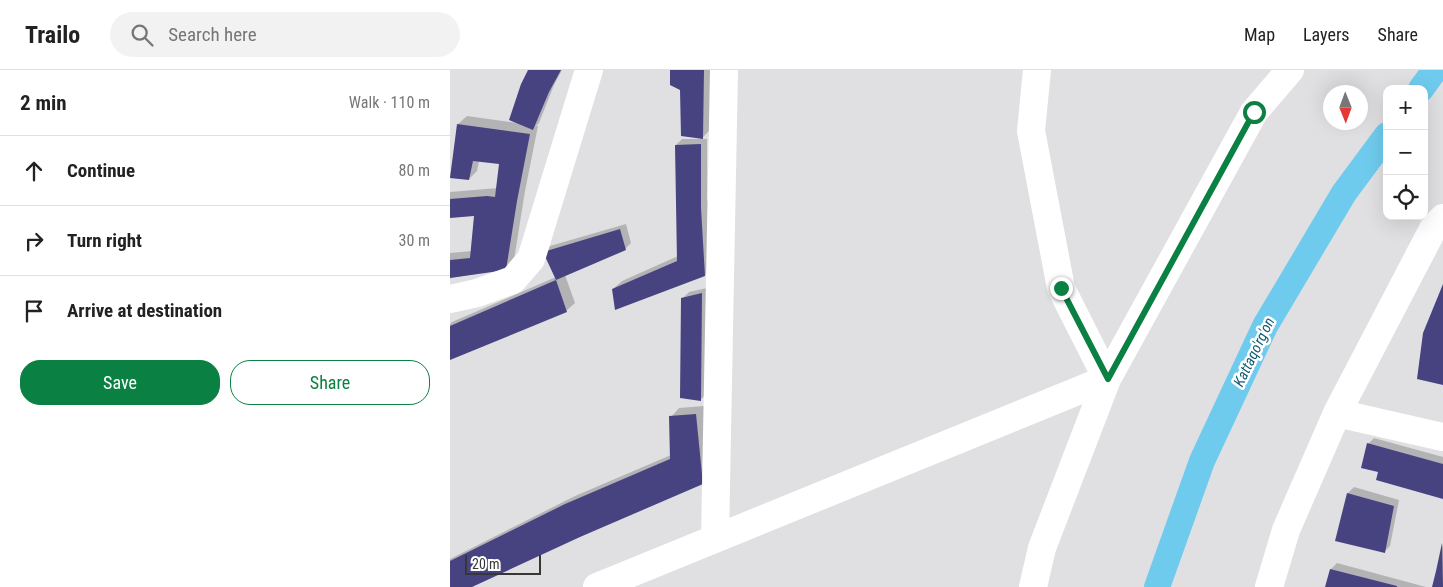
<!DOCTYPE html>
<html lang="en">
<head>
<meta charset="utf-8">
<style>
  :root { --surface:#fff; --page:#f2f2f2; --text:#222; --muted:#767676; --line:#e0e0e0; --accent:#0b8043 }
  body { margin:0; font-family:"Roboto Condensed",sans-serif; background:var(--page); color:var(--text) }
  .controls { position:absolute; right:15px; top:15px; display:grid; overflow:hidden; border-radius:10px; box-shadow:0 5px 20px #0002 }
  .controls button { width:45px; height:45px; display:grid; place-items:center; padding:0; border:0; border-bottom:1px solid var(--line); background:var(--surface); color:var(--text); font:25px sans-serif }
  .compass { position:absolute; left:873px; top:15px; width:45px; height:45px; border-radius:50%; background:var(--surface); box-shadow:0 5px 20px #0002; rotate:179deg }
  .scale { position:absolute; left:15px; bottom:12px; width:76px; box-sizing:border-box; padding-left:5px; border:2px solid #373738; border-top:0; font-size:14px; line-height:18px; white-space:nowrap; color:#373738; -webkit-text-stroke:4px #fff; paint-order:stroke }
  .stop { position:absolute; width:15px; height:15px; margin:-11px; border:4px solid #0b8043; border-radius:50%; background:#fff }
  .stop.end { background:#0b8043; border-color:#fff; box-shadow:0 1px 5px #0008 }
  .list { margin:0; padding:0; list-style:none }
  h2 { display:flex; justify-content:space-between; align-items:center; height:65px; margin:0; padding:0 20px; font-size:21px }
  h2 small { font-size:16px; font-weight:400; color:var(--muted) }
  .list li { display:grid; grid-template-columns:32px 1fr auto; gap:15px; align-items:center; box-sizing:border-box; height:70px; padding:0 20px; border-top:1px solid var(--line) }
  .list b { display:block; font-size:19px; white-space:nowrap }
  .list em { font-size:16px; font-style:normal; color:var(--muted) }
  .actions { display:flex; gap:10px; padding:15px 20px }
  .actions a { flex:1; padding:11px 0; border:1px solid var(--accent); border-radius:20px; text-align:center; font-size:18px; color:var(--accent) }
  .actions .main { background:var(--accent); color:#fff }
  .icon { flex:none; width:28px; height:28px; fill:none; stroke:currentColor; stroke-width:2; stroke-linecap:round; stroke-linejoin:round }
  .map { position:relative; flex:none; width:993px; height:517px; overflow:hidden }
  header { display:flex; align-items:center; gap:30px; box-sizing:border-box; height:70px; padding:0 25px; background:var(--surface); border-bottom:1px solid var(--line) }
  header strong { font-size:24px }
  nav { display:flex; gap:28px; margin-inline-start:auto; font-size:18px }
  .search { width:350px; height:45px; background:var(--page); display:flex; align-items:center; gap:12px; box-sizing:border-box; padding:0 18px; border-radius:28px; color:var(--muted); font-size:19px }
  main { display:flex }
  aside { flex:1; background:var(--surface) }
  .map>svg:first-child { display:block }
</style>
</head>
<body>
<header>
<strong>Trailo</strong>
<div class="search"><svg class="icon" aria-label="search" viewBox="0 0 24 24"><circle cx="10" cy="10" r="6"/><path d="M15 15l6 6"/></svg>Search here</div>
<nav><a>Map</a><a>Layers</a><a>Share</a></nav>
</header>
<main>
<aside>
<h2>2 min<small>Walk · 110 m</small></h2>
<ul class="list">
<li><svg class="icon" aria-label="ahead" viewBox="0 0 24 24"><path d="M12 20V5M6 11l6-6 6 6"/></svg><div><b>Continue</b></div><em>80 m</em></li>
<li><svg class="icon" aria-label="right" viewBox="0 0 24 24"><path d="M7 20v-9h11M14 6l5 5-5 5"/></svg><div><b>Turn right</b></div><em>30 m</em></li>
<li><svg class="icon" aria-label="arrive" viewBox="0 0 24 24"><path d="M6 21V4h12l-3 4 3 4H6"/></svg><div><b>Arrive at destination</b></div></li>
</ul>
<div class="actions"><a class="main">Save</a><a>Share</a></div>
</aside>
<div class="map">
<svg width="993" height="517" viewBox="0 0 993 517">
  <rect width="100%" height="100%" fill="#e0e0e3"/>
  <path fill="#0003" d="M 79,0 L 112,0 L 104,15 L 89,53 L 86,56 L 88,56 L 75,121 L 64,190 L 56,199 L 0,208 L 0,183 L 22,181 L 26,145 L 0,147 L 0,122 L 48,118 L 50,93 L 29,91 L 27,101 L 19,109 L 0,107 L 8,54 L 17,46 L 68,53 Z
    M 221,0 L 261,0 L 261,59 L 251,69 Z
    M 232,69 L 257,69 L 257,131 L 259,130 L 263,197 L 255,205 L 163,219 L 172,211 L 228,186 L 226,75 Z
    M 176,154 L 181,173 L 175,179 L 115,205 L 125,233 L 116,241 L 0,289 L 0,254 L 2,252 L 106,207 L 94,182 L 100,176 Z
    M 257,218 L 257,324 L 251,329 L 233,228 L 239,222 Z
    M 254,336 L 261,404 L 252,413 L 129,466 L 19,517 L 0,517 L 0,489 L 125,426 L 221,385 L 221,347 L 229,338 Z
    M 924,368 L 993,387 L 993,428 L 928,409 L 929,401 L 918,374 Z
    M 904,417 L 949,430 L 940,476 L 934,482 L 898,423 Z
    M 993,473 L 993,517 L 983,517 Z
    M 887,493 L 976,517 L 876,517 L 881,499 Z"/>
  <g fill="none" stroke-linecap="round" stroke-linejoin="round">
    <path stroke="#6fcbed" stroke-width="26" d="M 971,19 L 985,0
      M 707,517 L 752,391 L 815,256 L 894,123 L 937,65"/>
  </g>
  <path fill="#474380" d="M 78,0 L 111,0 L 99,22 L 83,60 L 59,50 L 71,14 Z
    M 220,0 L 254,0 L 253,69 L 231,66 L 230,20 L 220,15 Z
    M 7,54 L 80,64 L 67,131 L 56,200 L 0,208 L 0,190 L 20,188 L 24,146 L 0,148 L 0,129 L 37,126 L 45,127 L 49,94 L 23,91 L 19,110 L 0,108 Z
    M 251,74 L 251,138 L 255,206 L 165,240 L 162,219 L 227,191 L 225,75 Z
    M 170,159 L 176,180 L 106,210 L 93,182 Z
    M 106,210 L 117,242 L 0,290 L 0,256 Z
    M 993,214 L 993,315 L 967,309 L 973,263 Z
    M 252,223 L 251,331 L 230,328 L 231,228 Z
    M 246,344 L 253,414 L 130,467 L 22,517 L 0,517 L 0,491 L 115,434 L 220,389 L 219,346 Z
    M 917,373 L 993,394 L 993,429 L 926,410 L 928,402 L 911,398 Z
    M 897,423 L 944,436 L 935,483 L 885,471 Z
    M 992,473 L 993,517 L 982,517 L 986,501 Z
    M 880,499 L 947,516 L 947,517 L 875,517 Z"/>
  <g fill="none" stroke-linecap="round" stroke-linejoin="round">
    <path stroke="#fff" stroke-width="28" d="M 0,229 L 27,223 L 63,210 L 81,189 L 139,0
      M 887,343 L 993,367
      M 265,469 L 274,0
      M 147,517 L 657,309 L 611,218 L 581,61 L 587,0
      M 583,517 L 592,478 L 657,309 L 804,42 L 840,0
      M 819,517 L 836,460 L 887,343 L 983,159 L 993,148"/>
  </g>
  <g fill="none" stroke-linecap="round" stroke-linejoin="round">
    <path stroke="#0b8043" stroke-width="6" d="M 611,218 L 658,309 L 804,42"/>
  </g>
  <g text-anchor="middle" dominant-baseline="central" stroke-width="5" stroke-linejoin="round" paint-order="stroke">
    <g font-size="15" font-style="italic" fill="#0f5c73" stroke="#fff">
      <text transform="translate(804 282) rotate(-64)">Kattaqo'rg'on</text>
    </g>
  </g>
</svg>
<div class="controls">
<button>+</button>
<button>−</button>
<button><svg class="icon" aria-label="locate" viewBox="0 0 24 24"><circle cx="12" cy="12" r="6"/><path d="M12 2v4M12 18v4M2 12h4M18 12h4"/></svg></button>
</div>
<svg class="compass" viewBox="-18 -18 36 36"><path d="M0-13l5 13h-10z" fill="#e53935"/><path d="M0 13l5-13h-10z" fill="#767676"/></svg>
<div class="scale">20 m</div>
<div class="stop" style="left:804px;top:42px"></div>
<div class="stop end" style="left:611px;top:218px"></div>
</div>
</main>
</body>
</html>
